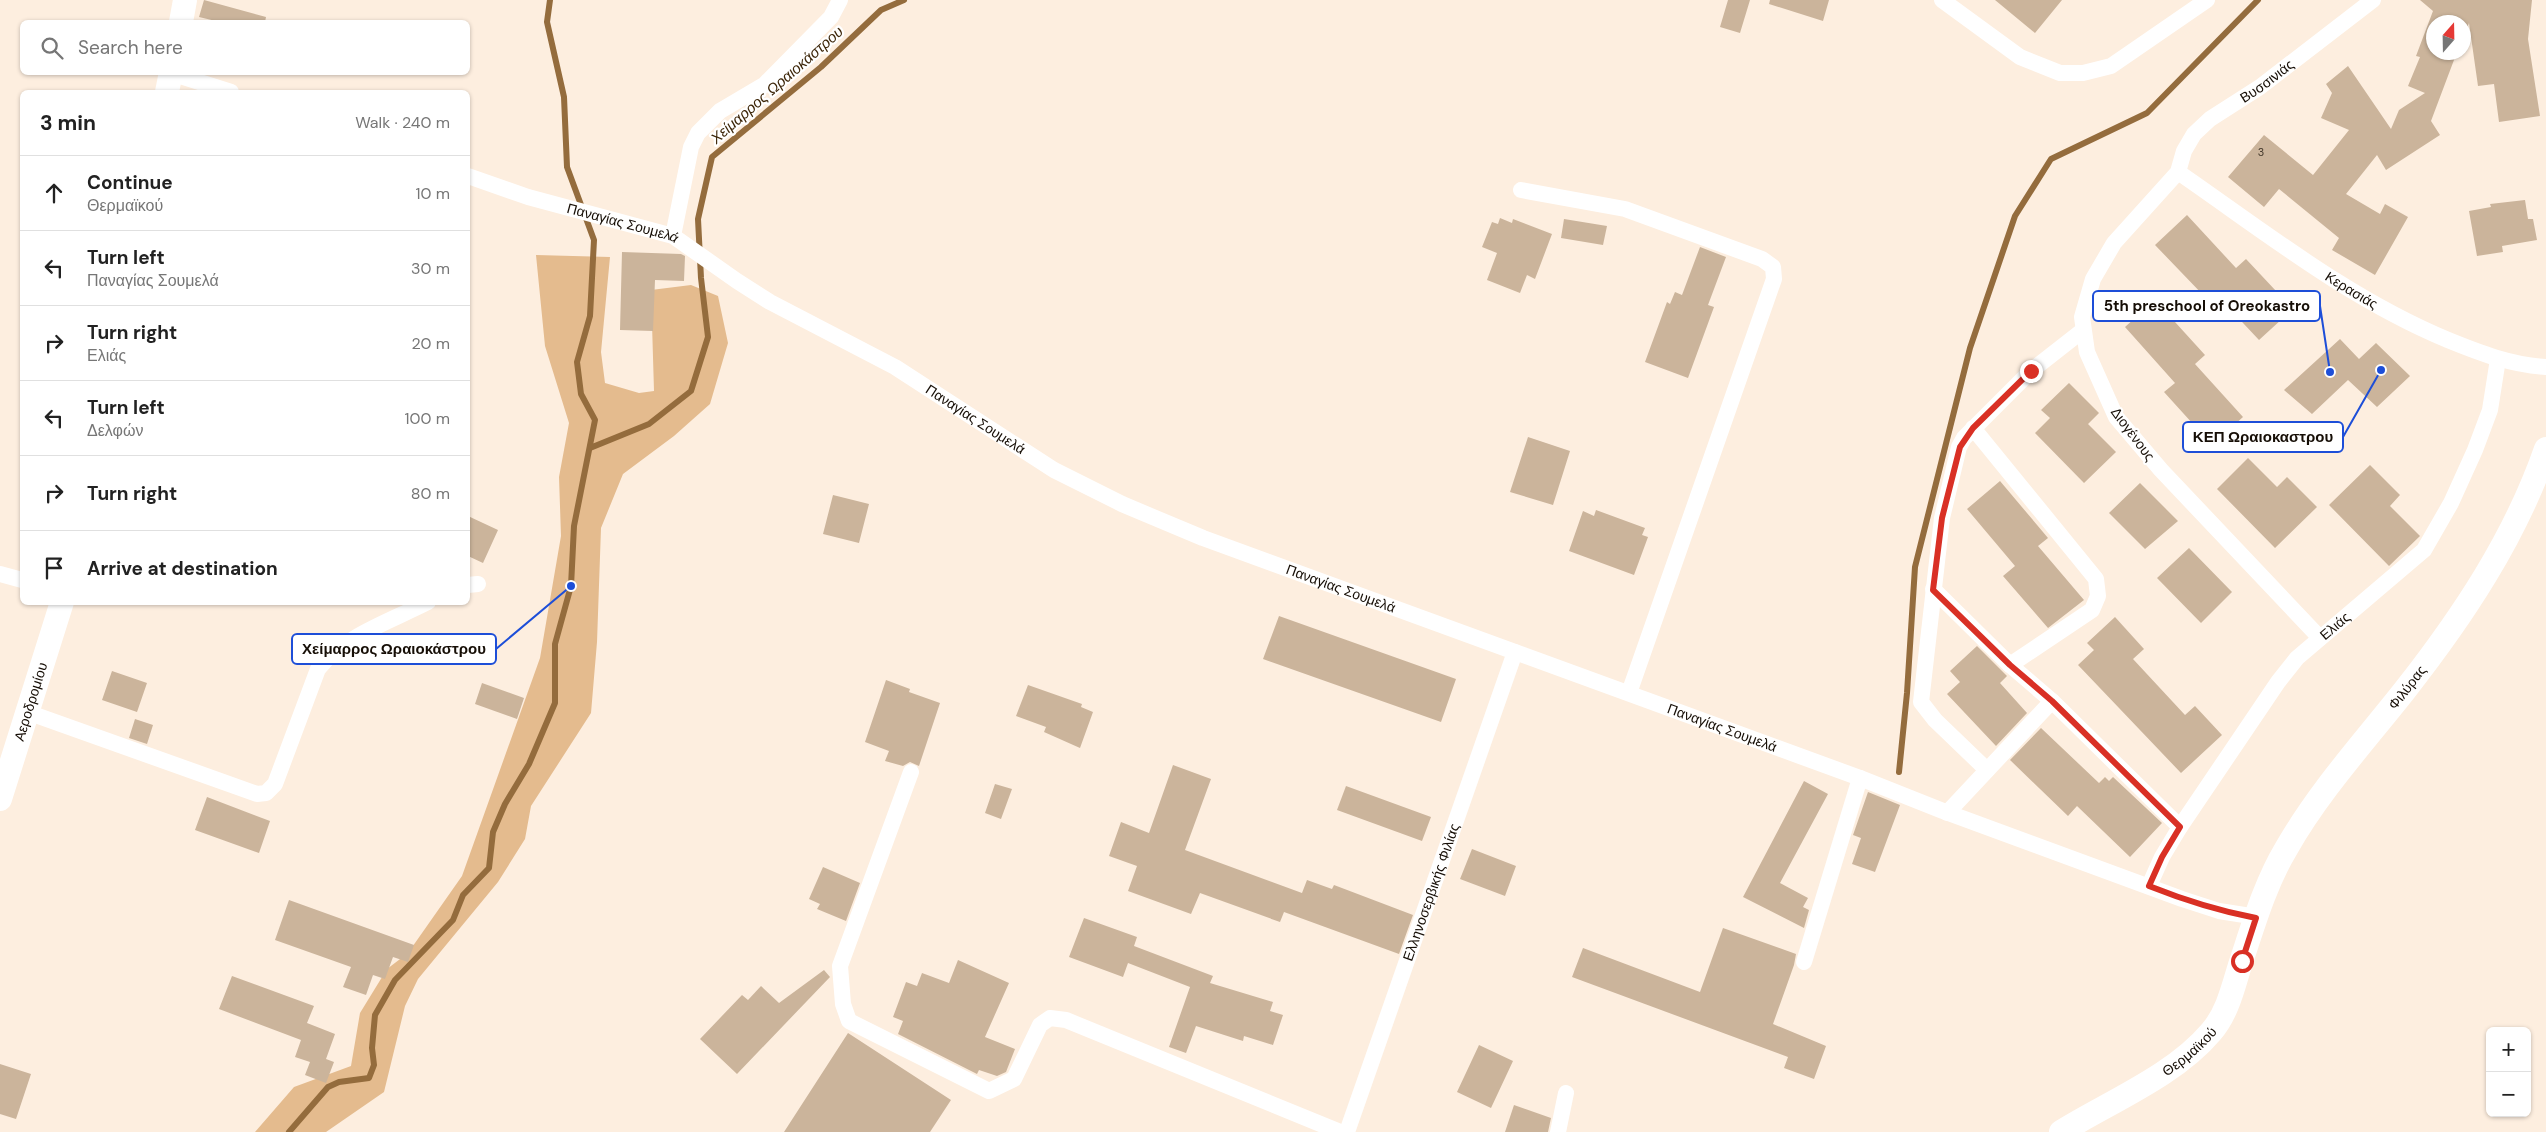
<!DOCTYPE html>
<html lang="en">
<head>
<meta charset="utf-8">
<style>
  :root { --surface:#fff; --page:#f6f6f6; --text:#222; --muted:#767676; --line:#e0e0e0 }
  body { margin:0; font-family:"DM Sans",sans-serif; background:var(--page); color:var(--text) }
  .controls { position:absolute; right:15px; bottom:15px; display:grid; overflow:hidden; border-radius:8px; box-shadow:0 1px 4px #0004 }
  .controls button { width:45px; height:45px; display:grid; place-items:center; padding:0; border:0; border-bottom:1px solid var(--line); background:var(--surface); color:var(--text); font:25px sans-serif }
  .compass { position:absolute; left:2426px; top:15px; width:45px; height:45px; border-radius:50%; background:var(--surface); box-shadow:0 1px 4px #0004; rotate:20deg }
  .stop { position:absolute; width:15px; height:15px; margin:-11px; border:4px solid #d93025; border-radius:50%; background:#fff }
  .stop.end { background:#d93025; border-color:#fff; box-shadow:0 1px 5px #0008 }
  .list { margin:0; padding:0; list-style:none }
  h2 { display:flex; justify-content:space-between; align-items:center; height:65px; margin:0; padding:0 20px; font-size:21px }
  h2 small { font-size:16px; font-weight:400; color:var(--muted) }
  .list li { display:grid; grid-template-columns:32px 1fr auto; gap:15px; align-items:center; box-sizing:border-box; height:75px; padding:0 20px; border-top:1px solid var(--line) }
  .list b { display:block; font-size:19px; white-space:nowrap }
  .list p { margin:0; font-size:16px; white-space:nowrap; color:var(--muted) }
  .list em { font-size:16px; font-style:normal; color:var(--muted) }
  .icon { flex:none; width:28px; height:28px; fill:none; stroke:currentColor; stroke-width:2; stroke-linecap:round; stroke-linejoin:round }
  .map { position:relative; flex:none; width:2546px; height:1132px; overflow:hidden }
  .search { position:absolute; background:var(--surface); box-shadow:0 1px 4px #0004; left:20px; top:20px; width:450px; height:55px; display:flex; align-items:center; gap:12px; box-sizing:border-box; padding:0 18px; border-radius:8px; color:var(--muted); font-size:19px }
  .panel { position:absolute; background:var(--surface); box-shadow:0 1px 4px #0004; left:20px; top:90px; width:450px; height:515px; border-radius:8px }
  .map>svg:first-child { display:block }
</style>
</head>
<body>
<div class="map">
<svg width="2546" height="1132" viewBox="0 0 2546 1132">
  <rect width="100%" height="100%" fill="#fdeedf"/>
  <path fill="#e4bb8e" d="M 536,255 L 610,257 L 601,352 L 605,383 L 639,393 L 654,391 L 651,290 L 691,285 L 718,296 L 728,343 L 710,404 L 674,436 L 623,474 L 601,528 L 597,642 L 591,713 L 531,806 L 525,839 L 498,882 L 418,979 L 405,1006 L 384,1092 L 326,1132 L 255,1132 L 294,1087 L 351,1066 L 360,1013 L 387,969 L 408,953 L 462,876 L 540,658 L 561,536 L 559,477 L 569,423 L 545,346 Z"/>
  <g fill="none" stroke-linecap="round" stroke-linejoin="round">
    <path stroke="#946c3d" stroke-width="6" d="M 590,448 L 649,424 L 691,391 L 708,337 L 701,278 L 698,219 L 712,157 L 821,67 L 881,10 L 904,0
      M 1899,772 L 1907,693 L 1915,567 L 1970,348 L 2015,216 L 2051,159 L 2147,113 L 2258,0
      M 289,1132 L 328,1087 L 339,1082 L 369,1078 L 374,1065 L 372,1048 L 375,1015 L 395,980 L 453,920 L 463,895 L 489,868 L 493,832 L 505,804 L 529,764 L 555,703 L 555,644 L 571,586 L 574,526 L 595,420 L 581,394 L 577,362 L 590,316 L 594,240 L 567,167 L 564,97 L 547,22 L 550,0"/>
  </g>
  <path fill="#cbb49b" d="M 204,0 L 266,17 L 265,22 L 220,22 L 199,17 Z
    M 1728,0 L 1750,0 L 1740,33 L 1720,27 Z
    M 1770,0 L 1829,0 L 1823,21 L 1769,4 Z
    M 1995,0 L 2062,0 L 2035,33 Z
    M 2420,0 L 2532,0 L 2528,39 L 2540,116 L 2499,122 L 2494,84 L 2478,86 L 2469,23 L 2464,36 L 2464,22 L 2434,22 L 2434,52 L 2457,52 L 2431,121 L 2440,135 L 2386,170 L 2377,155 L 2346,194 L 2380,214 L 2385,204 L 2408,217 L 2375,275 L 2332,250 L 2339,238 L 2279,189 L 2264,207 L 2228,177 L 2264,135 L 2313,175 L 2349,130 L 2321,118 L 2332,93 L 2326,84 L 2348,66 L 2391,129 L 2399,110 L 2425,93 L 2408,86 L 2420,57 L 2416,56 L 2433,11 Z
    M 2525,200 L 2528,219 L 2533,219 L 2537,240 L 2502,246 L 2503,252 L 2477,256 L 2469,211 L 2491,207 L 2490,204 Z
    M 2187,215 L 2236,268 L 2246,259 L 2293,309 L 2259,340 L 2212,290 L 2205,297 L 2155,245 Z
    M 1500,218 L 1512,223 L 1513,219 L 1552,234 L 1535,279 L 1527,275 L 1520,293 L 1487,280 L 1497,253 L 1482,247 L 1492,222 L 1498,224 Z
    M 1564,219 L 1607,226 L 1603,245 L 1561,238 Z
    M 1700,247 L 1726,257 L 1708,305 L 1714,307 L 1688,378 L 1645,362 L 1667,302 L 1670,304 L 1675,292 L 1682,295 Z
    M 622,252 L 681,254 L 685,256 L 684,281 L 655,280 L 653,331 L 620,330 Z
    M 2155,300 L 2205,355 L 2195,364 L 2243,417 L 2212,445 L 2164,392 L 2175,383 L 2125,327 Z
    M 2340,339 L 2359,359 L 2376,343 L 2410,376 L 2377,407 L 2348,380 L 2312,414 L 2284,390 Z
    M 2069,383 L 2099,413 L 2088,424 L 2116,452 L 2084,483 L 2035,433 L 2050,418 L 2041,410 Z
    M 1528,437 L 1570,451 L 1553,505 L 1510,492 Z
    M 2248,458 L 2277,487 L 2287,477 L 2317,507 L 2275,548 L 2217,489 Z
    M 2370,465 L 2400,495 L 2390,506 L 2420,536 L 2389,566 L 2329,505 Z
    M 2000,481 L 2048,538 L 2038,546 L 2084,600 L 2048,628 L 2003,576 L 2015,566 L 1967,509 Z
    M 2140,483 L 2178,521 L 2145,549 L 2109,513 Z
    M 833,495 L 869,504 L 859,543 L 823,534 Z
    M 1596,510 L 1645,528 L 1642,535 L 1648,537 L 1634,575 L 1569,551 L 1583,511 L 1594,516 Z
    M 468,516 L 498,530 L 483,563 L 468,556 Z
    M 2189,548 L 2232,592 L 2201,623 L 2157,578 Z
    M 1279,616 L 1456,679 L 1441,722 L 1263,659 Z
    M 2115,617 L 2144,649 L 2133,659 L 2185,715 L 2195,706 L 2222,735 L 2181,773 L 2078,665 L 2094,650 L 2087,643 Z
    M 1977,646 L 2007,676 L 2000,683 L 2027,713 L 1996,746 L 1947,694 L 1960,682 L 1950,671 Z
    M 112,671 L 147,683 L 137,712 L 102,700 Z
    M 886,680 L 910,689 L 909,692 L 940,703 L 919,766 L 910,762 L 903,766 L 885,761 L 889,751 L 865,742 Z
    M 482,683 L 524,698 L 517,719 L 475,704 Z
    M 1028,685 L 1082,704 L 1081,707 L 1093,712 L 1080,748 L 1044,732 L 1046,727 L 1016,716 Z
    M 135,719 L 153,725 L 147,744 L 129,738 Z
    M 2041,728 L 2099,783 L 2105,777 L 2109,781 L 2113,777 L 2162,823 L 2130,857 L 2077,806 L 2068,816 L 2010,760 Z
    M 1173,765 L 1211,779 L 1185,850 L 1302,893 L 1307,880 L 1332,889 L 1334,885 L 1413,915 L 1399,954 L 1284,912 L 1280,922 L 1200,893 L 1191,914 L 1128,891 L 1137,866 L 1109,856 L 1121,822 L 1149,833 Z
    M 1804,781 L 1828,794 L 1780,883 L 1808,898 L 1803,907 L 1809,910 L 1804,928 L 1743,897 Z
    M 995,784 L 1012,789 L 1001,819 L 985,813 Z
    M 1346,786 L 1431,817 L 1422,841 L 1337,810 Z
    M 1868,792 L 1900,805 L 1875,872 L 1852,864 L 1861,838 L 1853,835 Z
    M 207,797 L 270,821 L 259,853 L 195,830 Z
    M 1472,849 L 1516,866 L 1505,896 L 1460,879 Z
    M 823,867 L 860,883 L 846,921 L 817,909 L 820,904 L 809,899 Z
    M 289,900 L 414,945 L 408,962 L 393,957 L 385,979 L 373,975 L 366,995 L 343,987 L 351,967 L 275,940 Z
    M 1084,918 L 1137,937 L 1134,946 L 1213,976 L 1210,983 L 1273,1002 L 1270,1011 L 1283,1015 L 1273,1045 L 1244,1036 L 1243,1041 L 1196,1026 L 1186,1053 L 1169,1047 L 1190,987 L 1128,963 L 1123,977 L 1069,957 Z
    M 1723,928 L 1796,954 L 1794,965 L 1773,1024 L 1826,1046 L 1814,1079 L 1784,1068 L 1788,1057 L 1572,977 L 1583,948 L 1700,992 Z
    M 958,960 L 1009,983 L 985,1037 L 1015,1049 L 1006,1072 L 997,1076 L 979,1070 L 977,1074 L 898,1034 L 903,1021 L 893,1017 L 906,982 L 917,986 L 922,973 L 949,983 Z
    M 824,970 L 830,977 L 737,1074 L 700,1039 L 742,995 L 748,1000 L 761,986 L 779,1003 Z
    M 232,976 L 314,1006 L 307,1023 L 335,1034 L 326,1059 L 334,1062 L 326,1083 L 305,1075 L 310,1062 L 295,1057 L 301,1040 L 219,1009 Z
    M 848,1033 L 951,1100 L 930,1132 L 784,1132 Z
    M 1479,1045 L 1513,1061 L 1491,1108 L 1457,1092 Z
    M 0,1064 L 31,1074 L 16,1119 L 0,1114 Z
    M 1514,1105 L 1551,1118 L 1548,1132 L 1505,1132 Z"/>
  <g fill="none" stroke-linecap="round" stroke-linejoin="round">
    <g stroke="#fff" stroke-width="16">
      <path d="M 1942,0 L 2020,57 L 2060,73 L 2083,73 L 2111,66 L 2207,0"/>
      <path d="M 171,73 L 231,92"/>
      <path id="s1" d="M 2178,172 C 2265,232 2349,299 2448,340 C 2480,353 2511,365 2546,367"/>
      <path id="s2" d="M 468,176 L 528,197 L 673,236 L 737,281 L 770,302 L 895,367 L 1054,470 L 1122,504 L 1203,538 L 1860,778 L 1943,811 L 2182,899 L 2219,911 L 2257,917"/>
      <path d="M 1521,190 L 1625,209 L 1762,259 L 1773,267 L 1774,279 L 1629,693"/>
      <path d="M 673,236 L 691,147 L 698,133 L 720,111 L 764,85 L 831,17 L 840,0"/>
      <path d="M 1973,428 L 2096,579 L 2098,596 L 2092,610 L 2010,665"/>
      <path d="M 0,574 L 22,580"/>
      <path d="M 468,585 L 478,584"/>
      <path d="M 1933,589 L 2010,665 L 2052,701 L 2180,827"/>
      <path id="s3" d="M 2320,638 L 2161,470 L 2116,417 L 2087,352 L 2082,317 L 2093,279 L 2114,243 L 2178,172 L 2184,151 L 2194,134 L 2210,119 L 2260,87 L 2373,0"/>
      <path d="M 27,712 L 257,794 L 266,793 L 275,784 L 318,669 C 344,636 391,621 428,602"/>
      <path d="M 1987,770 L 1935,720 L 1921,702 L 1942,518 L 1959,447 L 1964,438 L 2031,371 L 2082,331"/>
      <path d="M 911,772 L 840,966 L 843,1004 L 849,1021 L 989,1091 L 1014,1079 L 1040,1025 L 1050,1018 L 1066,1020 L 1340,1132"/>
      <path d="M 1947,813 L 2052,701"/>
      <path id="s4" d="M 2149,886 L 2162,857 L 2180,827 L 2278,682 L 2297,658 L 2424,550 L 2451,503 L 2475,450 L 2490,410 L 2498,359"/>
      <path d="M 1804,962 L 1860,778"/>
      <path id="s5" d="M 1347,1132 L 1515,652"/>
      <path d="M 1558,1132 L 1566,1093"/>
    </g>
    <g stroke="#fff" stroke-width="24">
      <path d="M 181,22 L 185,0"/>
      <path d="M 167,92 L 171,72"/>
      <path id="s6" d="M 0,799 L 62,602"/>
      <path id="s7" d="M 2061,1132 C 2109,1102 2174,1076 2211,1032 C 2227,1014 2233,988 2240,965 C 2253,926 2265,884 2286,849 C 2319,791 2364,742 2405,690 C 2463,616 2515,538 2546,449"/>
    </g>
  </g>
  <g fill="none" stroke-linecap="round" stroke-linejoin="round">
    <path stroke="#d93025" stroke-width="6" d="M 2031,371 L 1973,428 L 1960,447 L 1942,518 L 1933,590 L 2010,665 L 2052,701 L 2180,827 L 2162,857 L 2149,886 C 2184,900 2219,911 2256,918 L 2242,961"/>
  </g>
  <g text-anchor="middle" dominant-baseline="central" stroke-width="4.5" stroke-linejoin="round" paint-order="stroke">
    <g font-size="11" fill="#43382b">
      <text x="2261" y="152">3</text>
    </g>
    <g font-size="14" fill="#160e06" stroke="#fff">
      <text stroke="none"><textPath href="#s3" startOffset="716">Βυσσινιάς</textPath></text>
      <text stroke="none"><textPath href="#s2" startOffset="162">Παναγίας Σουμελά</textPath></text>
      <text stroke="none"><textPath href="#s1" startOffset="210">Κερασιάς</textPath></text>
      <text stroke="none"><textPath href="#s2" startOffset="568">Παναγίας Σουμελά</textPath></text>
      <text transform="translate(2133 434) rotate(53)">Διογένους</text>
      <text stroke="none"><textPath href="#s2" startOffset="972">Παναγίας Σουμελά</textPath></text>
      <text stroke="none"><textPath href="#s4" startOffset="322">Ελιάς</textPath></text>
      <text stroke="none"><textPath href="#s7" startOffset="582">Φιλύρας</textPath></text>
      <text stroke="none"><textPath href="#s6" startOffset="102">Αεροδρομίου</textPath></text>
      <text stroke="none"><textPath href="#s2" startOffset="1378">Παναγίας Σουμελά</textPath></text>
      <text stroke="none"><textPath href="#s5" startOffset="254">Ελληνοσερβικής Φιλίας</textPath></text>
      <text stroke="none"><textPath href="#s7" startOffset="152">Θερμαϊκού</textPath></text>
    </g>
    <g font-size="15" font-style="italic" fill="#3c2508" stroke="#fff">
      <text transform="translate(777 85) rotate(-41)">Χείμαρρος Ωραιοκάστρου</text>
    </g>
  </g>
  <path fill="none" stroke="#1d4ed8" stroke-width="2" d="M2330 372L2320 306M2381 370L2343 437M571 586L496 649"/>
  <g fill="#1d4ed8" stroke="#fff" stroke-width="2">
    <circle cx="2330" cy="372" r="5"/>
    <circle cx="2381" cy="370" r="5"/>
    <circle cx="571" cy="586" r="5"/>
  </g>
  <g fill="#fff" stroke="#1d4ed8" stroke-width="2">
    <rect x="2093" y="291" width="227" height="30" rx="5"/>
    <rect x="2183" y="422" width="160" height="30" rx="5"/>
    <rect x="292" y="634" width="204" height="30" rx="5"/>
  </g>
  <g font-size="15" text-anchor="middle" font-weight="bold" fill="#160e06">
    <text x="2207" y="311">5th preschool of Oreokastro</text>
    <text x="2263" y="442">ΚΕΠ Ωραιοκαστρου</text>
    <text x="394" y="654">Χείμαρρος Ωραιοκάστρου</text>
  </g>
</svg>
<div class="controls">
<button>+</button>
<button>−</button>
</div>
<svg class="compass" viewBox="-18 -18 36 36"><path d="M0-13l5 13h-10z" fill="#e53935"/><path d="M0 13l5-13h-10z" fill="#767676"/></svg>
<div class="stop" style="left:2242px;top:961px"></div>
<div class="stop end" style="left:2031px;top:371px"></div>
<div class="search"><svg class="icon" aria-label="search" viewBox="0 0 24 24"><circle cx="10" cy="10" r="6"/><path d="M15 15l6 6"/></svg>Search here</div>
<section class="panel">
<h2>3 min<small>Walk · 240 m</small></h2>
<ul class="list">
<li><svg class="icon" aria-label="ahead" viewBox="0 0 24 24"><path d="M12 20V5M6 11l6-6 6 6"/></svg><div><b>Continue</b><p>Θερμαϊκού</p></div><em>10 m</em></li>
<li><svg class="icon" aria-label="left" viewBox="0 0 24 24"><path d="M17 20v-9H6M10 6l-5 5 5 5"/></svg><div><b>Turn left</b><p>Παναγίας Σουμελά</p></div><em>30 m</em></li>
<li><svg class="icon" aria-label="right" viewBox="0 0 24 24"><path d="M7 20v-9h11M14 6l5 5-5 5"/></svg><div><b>Turn right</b><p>Ελιάς</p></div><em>20 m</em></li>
<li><svg class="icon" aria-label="left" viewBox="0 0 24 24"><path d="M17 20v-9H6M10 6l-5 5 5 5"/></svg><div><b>Turn left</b><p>Δελφών</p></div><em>100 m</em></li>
<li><svg class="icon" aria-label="right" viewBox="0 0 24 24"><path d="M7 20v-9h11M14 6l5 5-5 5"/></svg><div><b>Turn right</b></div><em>80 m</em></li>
<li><svg class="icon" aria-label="arrive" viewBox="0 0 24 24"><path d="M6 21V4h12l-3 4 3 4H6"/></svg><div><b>Arrive at destination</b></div></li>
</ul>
</section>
</div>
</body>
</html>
